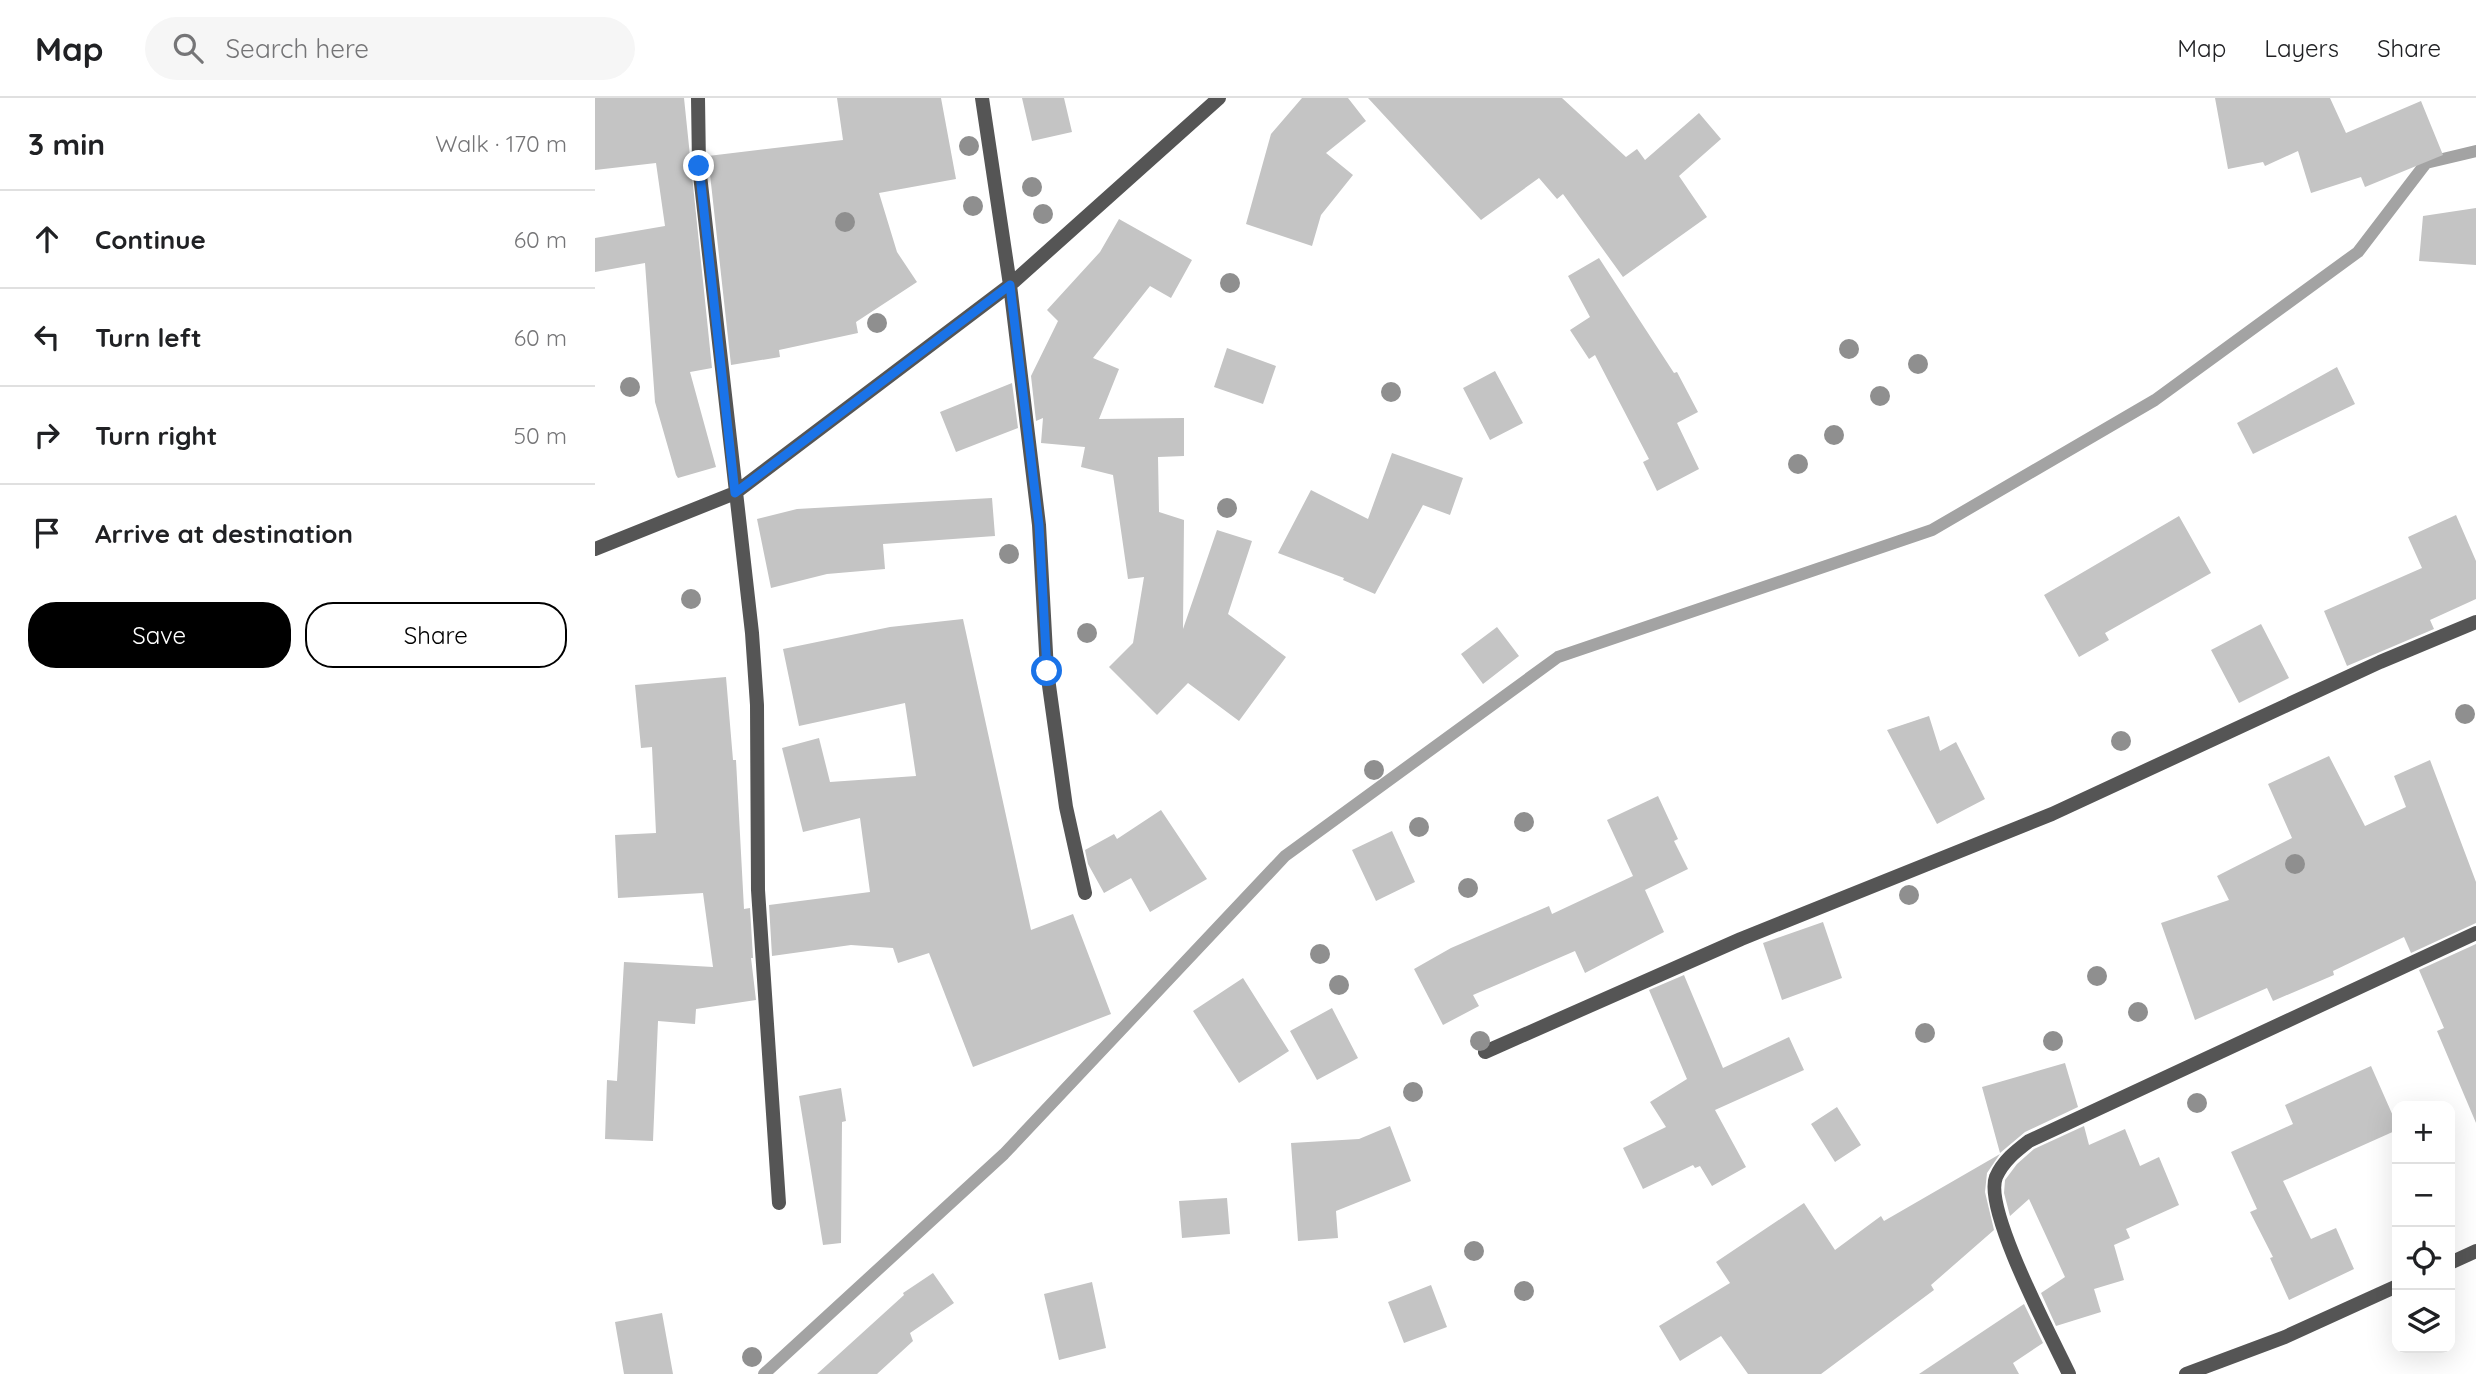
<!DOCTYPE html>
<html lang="en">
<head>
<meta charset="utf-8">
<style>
  :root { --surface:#fff; --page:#f6f6f6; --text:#202124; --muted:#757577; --line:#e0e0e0; --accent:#000 }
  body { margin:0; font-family:Quicksand,sans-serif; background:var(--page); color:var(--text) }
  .controls { position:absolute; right:21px; bottom:21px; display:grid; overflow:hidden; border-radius:14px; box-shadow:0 7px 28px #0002 }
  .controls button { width:63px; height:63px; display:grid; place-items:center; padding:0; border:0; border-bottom:2px solid var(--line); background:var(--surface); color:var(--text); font:35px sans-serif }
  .stop { position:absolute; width:21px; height:21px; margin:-16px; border:5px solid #1a73e8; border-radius:50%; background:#fff }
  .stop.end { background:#1a73e8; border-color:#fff; box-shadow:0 2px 7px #0008 }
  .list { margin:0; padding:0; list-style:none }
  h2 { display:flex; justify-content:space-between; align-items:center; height:91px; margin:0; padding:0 28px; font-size:30px }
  h2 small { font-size:23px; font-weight:400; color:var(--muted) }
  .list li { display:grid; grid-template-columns:46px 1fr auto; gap:21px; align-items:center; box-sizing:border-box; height:98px; padding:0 28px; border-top:2px solid var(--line) }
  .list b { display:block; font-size:26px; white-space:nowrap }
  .list em { font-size:23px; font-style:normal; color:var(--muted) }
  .actions { display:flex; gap:14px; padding:21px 28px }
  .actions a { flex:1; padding:16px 0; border:2px solid var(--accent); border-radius:28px; text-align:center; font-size:24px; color:var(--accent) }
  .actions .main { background:var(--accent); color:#fff }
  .icon { flex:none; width:38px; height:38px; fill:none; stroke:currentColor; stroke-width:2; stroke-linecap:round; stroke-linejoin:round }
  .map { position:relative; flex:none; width:1881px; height:1276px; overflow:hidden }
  header { display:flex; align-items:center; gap:42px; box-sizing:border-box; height:98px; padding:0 35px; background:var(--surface); border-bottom:2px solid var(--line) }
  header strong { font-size:33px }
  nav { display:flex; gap:38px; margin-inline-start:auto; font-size:24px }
  .search { width:490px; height:63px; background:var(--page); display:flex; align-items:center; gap:18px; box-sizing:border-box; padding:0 24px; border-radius:38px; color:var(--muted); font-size:26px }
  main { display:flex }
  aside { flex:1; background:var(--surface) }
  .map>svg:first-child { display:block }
</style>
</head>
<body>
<header>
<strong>Map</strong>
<div class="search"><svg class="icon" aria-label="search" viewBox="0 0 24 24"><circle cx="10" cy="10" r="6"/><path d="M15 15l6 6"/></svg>Search here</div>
<nav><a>Map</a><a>Layers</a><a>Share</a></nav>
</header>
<main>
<aside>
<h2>3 min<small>Walk · 170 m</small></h2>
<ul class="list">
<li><svg class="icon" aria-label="ahead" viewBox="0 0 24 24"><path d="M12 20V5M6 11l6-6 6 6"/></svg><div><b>Continue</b></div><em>60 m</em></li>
<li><svg class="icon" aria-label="left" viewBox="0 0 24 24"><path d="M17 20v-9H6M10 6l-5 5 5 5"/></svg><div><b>Turn left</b></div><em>60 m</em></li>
<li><svg class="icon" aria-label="right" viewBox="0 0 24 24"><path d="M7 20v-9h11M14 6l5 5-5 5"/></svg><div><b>Turn right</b></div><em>50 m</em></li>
<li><svg class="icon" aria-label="arrive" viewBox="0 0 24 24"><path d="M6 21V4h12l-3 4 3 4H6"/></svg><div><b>Arrive at destination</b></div></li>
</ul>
<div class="actions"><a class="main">Save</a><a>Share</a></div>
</aside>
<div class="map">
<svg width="1881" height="1276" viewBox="0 0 1881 1276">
  <rect width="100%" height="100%" fill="#fff"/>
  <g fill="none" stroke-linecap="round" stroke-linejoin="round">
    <path stroke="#a3a3a3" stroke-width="12" d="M 169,1276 L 409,1056 L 690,758 L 963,559 L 1337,432 L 1560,302 L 1763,154 L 1831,65 L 1881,53"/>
  </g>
  <path fill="#c4c4c4" d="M 0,0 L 89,0 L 117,270 L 95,274 L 121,369 L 83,380 L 81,377 L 60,304 L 50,165 L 0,174 L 0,140 L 70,128 L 61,65 L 0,72 Z
    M 242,0 L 346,0 L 361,81 L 284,95 L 302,154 L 322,184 L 261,224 L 263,235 L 184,252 L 185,259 L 136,267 L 113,58 L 248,42 Z
    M 427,0 L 469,0 L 477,34 L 437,43 Z
    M 707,0 L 753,0 L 771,23 L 731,55 L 758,77 L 726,117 L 717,148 L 651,126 L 676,36 Z
    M 773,0 L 967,0 L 1031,59 L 1042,51 L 1050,62 L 1104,15 L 1126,41 L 1084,78 L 1112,119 L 1028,179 L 968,96 L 962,101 L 944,80 L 886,122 Z
    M 1620,0 L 1735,0 L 1751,35 L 1826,3 L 1848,57 L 1770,89 L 1766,79 L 1716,95 L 1703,53 L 1670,68 L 1668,64 L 1633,71 Z
    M 1881,110 L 1881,167 L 1824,163 L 1828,118 Z
    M 524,121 L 597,162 L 576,200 L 555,188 L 498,260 L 524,271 L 504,321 L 589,320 L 589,358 L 563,359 L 564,414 L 589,422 L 588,531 L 622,432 L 657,443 L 633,516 L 691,559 L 644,623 L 593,585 L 562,617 L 514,569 L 538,545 L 549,479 L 533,481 L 518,377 L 486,369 L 490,349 L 446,345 L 448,320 L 441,323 L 436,278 L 463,223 L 452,212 L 505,154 Z
    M 1004,160 L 1079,275 L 1082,274 L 1103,314 L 1082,325 L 1104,371 L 1062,393 L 1048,364 L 1054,361 L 1000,257 L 994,261 L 975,232 L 995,219 L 973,178 Z
    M 632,250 L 681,268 L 668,306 L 619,289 Z
    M 1742,269 L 1760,306 L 1658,356 L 1642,325 Z
    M 900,273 L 928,325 L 895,342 L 868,290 Z
    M 417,285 L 423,330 L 361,354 L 345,314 Z
    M 797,355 L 868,380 L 855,417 L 828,407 L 780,496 L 748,482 L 749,480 L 683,455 L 716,392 L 773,421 Z
    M 397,400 L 400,438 L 288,446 L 290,471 L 232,476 L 176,490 L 162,421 L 202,411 Z
    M 1861,417 L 1881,463 L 1881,501 L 1835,522 L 1839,531 L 1752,568 L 1729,513 L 1827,470 L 1813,439 Z
    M 1584,418 L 1616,475 L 1510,535 L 1514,542 L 1484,559 L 1449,497 Z
    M 368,521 L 436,832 L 478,816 L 516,916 L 378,969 L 334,855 L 303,865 L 298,850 L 256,847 L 177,858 L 174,807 L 275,794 L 265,720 L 208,734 L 187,650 L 224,640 L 235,684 L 321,678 L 310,605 L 204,628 L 188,551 L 295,529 Z
    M 1666,526 L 1694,580 L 1644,605 L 1616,552 Z
    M 902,529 L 924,558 L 888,586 L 866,556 Z
    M 131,579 L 138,662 L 141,662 L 149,811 L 155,810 L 158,860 L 156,860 L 161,902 L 101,911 L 100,926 L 63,923 L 58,1043 L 10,1041 L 12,982 L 22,983 L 29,864 L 118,869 L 108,795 L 23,800 L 20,737 L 61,735 L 57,649 L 46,650 L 40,587 Z
    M 1334,618 L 1345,653 L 1361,644 L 1390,701 L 1342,726 L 1292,632 Z
    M 1734,658 L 1770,728 L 1811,709 L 1799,678 L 1835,662 L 1881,784 L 1881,825 L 1816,855 L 1809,839 L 1738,873 L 1739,877 L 1678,903 L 1672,890 L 1600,922 L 1566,825 L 1634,802 L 1622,778 L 1697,740 L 1673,686 Z
    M 1063,698 L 1083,741 L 1079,743 L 1093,771 L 1050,792 L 1069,834 L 990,875 L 980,853 L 878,897 L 884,908 L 848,927 L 819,871 L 856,850 L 954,808 L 957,816 L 1038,778 L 1012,722 Z
    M 566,712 L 612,781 L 555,814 L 536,780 L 509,795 L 493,766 L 490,752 L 519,736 L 522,741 Z
    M 797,733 L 820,784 L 781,803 L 757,752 Z
    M 1228,824 L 1247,880 L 1187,902 L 1168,845 Z
    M 1881,846 L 1881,1025 L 1842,933 L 1849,930 L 1824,872 Z
    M 1089,877 L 1128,970 L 1194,939 L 1209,972 L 1120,1012 L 1151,1069 L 1117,1088 L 1105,1068 L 1100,1070 L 1098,1067 L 1048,1091 L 1028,1050 L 1071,1029 L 1055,1004 L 1092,981 L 1054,892 Z
    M 648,880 L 694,953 L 644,985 L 598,913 Z
    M 737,910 L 763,960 L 722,982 L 695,933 Z
    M 1470,965 L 1483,1009 L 1430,1034 L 1405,1055 L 1387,989 Z
    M 1776,968 L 1802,1027 L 1802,1032 L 1688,1083 L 1716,1141 L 1741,1130 L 1759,1171 L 1694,1202 L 1675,1160 L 1678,1159 L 1655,1114 L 1662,1111 L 1636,1054 L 1698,1026 L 1690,1007 Z
    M 246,990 L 251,1023 L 247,1024 L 246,1145 L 228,1147 L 204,998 Z
    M 1242,1009 L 1266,1047 L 1240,1064 L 1216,1026 Z
    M 795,1028 L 816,1083 L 741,1113 L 743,1140 L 703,1143 L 696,1045 L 764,1041 Z
    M 1489,1028 L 1494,1047 L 1530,1031 L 1545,1068 L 1564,1059 L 1584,1107 L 1531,1131 L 1535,1140 L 1519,1147 L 1529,1182 L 1499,1191 L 1506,1214 L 1461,1228 L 1446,1195 L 1470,1179 L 1434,1101 L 1415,1118 L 1409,1095 L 1410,1082 L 1422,1066 L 1439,1051 Z
    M 1405,1056 L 1392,1075 L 1390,1094 L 1399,1132 L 1336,1187 L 1339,1192 L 1226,1276 L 1153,1276 L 1126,1238 L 1085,1263 L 1064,1228 L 1135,1185 L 1121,1164 L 1209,1105 L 1240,1152 L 1286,1118 L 1289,1123 Z
    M 632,1100 L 635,1136 L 587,1140 L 584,1103 Z
    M 338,1175 L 359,1205 L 315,1235 L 318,1243 L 282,1276 L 222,1276 L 309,1197 L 308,1195 Z
    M 497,1184 L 511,1250 L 464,1262 L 449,1196 Z
    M 836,1187 L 852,1229 L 809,1245 L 793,1204 Z
    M 1429,1206 L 1448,1245 L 1418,1265 L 1424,1276 L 1324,1276 Z
    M 67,1215 L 78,1276 L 29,1276 L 20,1224 Z"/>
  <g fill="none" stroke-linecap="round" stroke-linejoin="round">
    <path stroke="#555" stroke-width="14" d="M 103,0 L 104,68 L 157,535 L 162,607 L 163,792 L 184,1105
      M 387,0 L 415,187 L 444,427 L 452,573 L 471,709 L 490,795
      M 0,451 L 140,395 L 415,187 L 624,0
      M 890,954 L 1146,841 L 1457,716 L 1785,564 L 1881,524
      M 1855,1165 L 1881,1153
      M 1474,1276 C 1457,1240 1388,1111 1401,1079 C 1408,1063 1421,1053 1434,1043 L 1881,835
      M 1591,1276 L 1690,1239 L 1802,1188"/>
  </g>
  <g fill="#8f8f8f">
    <circle cx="374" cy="48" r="10"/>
    <circle cx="437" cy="89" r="10"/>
    <circle cx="378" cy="108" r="10"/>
    <circle cx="448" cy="116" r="10"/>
    <circle cx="250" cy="124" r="10"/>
    <circle cx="635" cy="185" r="10"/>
    <circle cx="282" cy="225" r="10"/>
    <circle cx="1254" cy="251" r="10"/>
    <circle cx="1323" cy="266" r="10"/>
    <circle cx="35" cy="289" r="10"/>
    <circle cx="796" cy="294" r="10"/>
    <circle cx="1285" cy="298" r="10"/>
    <circle cx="1239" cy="337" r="10"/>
    <circle cx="1203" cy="366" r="10"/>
    <circle cx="632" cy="410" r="10"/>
    <circle cx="414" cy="456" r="10"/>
    <circle cx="96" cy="501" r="10"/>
    <circle cx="492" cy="535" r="10"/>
    <circle cx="1870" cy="616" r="10"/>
    <circle cx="1526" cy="643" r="10"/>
    <circle cx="779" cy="672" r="10"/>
    <circle cx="929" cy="724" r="10"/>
    <circle cx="824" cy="729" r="10"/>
    <circle cx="1700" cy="766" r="10"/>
    <circle cx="873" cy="790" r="10"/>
    <circle cx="1314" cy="797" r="10"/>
    <circle cx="725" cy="856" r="10"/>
    <circle cx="1502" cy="878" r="10"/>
    <circle cx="744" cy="887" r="10"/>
    <circle cx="1543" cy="914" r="10"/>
    <circle cx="1330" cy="935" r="10"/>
    <circle cx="885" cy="943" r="10"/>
    <circle cx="1458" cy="943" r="10"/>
    <circle cx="818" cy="994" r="10"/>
    <circle cx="1602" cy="1005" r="10"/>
    <circle cx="879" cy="1153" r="10"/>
    <circle cx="929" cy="1193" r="10"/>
    <circle cx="157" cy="1259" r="10"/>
  </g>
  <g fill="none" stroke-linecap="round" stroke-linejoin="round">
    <path stroke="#1a73e8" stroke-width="9" d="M 104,68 L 140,395 L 415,187 L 444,427 L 452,573"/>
  </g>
</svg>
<div class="controls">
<button>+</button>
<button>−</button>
<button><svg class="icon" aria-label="locate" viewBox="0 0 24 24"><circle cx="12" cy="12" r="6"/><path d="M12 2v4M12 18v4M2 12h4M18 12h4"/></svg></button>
<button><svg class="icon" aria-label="layers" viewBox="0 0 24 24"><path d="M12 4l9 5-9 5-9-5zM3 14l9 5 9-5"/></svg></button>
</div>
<div class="stop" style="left:452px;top:573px"></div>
<div class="stop end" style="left:104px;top:68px"></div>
</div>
</main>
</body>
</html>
